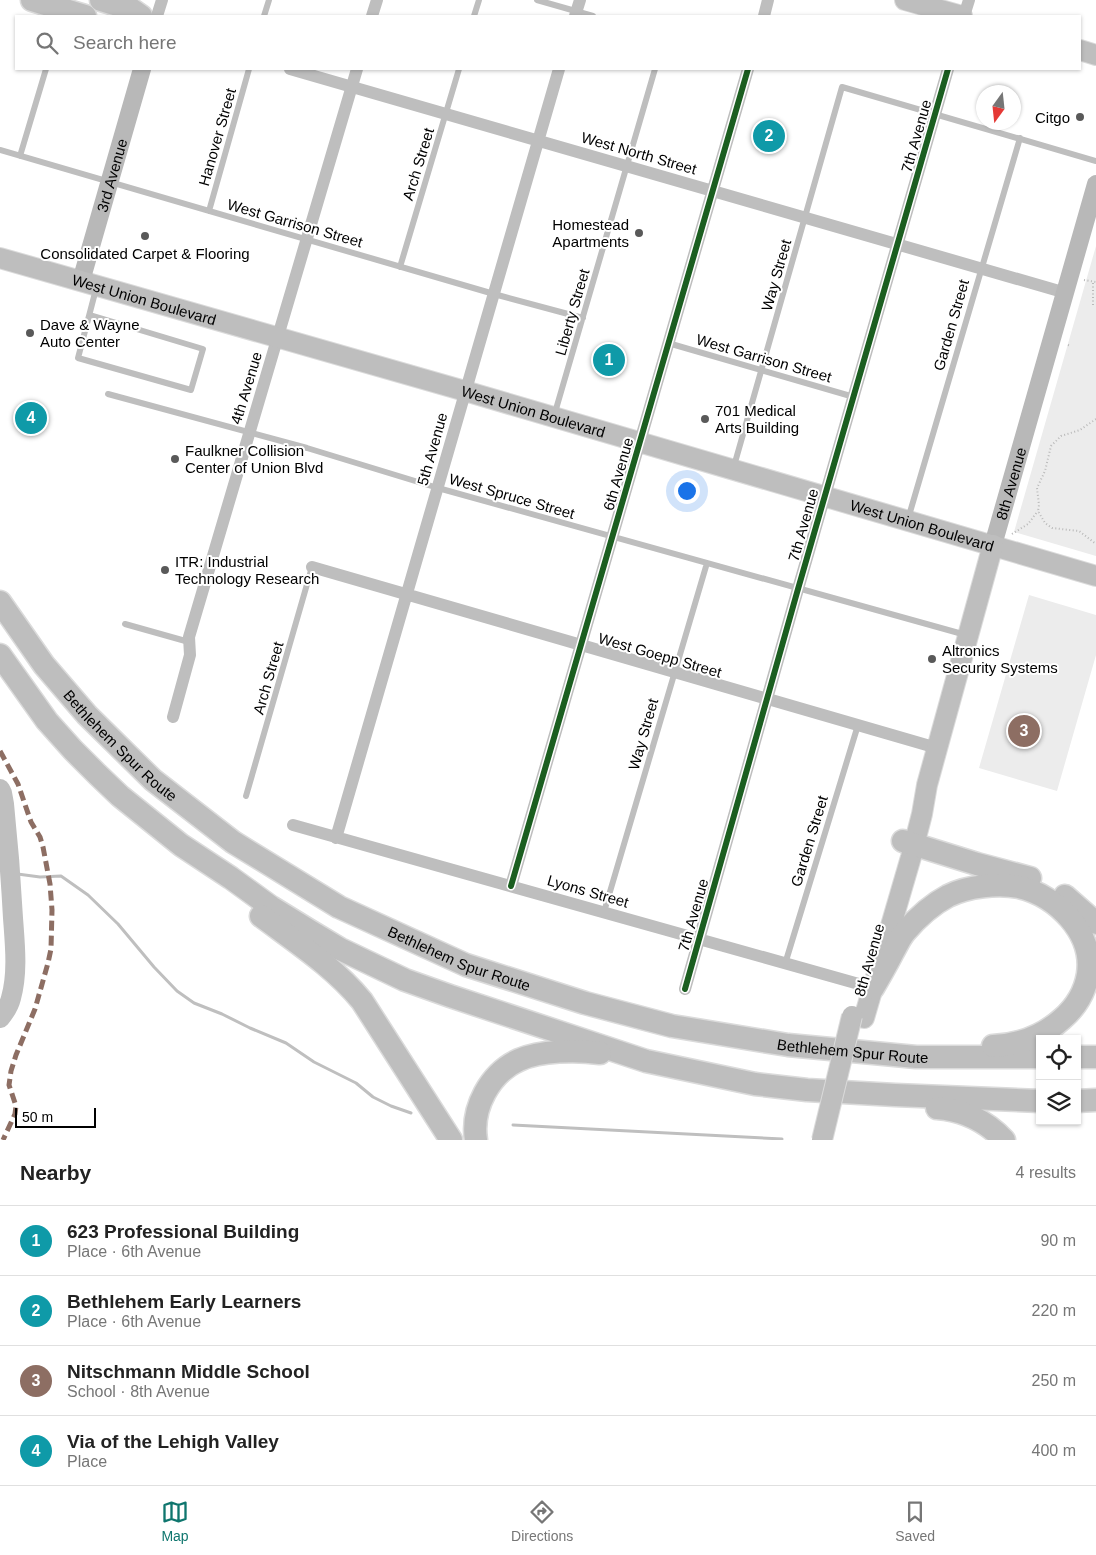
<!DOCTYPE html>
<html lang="en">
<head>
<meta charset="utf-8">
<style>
  :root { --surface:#fff; --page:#f2f2f2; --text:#222; --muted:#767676; --line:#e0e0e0; --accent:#0f766e }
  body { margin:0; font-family:Helvetica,sans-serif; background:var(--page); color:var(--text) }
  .controls { position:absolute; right:15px; bottom:15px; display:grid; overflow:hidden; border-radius:0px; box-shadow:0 1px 4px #0004 }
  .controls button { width:45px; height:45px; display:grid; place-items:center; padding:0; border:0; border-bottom:1px solid var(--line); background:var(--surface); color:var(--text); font:25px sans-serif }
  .compass { position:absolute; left:976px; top:85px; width:45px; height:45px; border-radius:50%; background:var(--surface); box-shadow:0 1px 4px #0004; rotate:195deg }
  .scale { position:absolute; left:15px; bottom:12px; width:81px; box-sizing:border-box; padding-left:5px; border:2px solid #000; border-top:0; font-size:14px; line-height:18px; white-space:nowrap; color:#000; -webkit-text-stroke:4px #fff; paint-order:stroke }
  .you { position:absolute; left:686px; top:490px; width:18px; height:18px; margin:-12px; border:4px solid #fff; border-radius:50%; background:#1a73e8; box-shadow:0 0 0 8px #1a73e833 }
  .badge { display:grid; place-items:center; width:32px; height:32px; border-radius:50%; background:var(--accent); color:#fff; font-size:16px; font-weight:700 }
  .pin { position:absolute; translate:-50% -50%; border:2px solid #fff; box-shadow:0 1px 5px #0006 }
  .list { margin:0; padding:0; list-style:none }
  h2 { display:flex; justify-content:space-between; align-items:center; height:65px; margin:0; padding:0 20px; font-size:21px }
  h2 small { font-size:16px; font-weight:400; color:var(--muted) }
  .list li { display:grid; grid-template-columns:32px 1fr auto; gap:15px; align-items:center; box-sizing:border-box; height:70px; padding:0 20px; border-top:1px solid var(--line) }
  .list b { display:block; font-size:19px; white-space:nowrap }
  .list p { margin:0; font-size:16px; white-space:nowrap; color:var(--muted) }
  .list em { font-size:16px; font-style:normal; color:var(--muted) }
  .icon { flex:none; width:28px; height:28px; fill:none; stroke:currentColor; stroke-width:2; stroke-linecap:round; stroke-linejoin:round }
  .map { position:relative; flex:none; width:1096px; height:1140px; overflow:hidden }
  .search { position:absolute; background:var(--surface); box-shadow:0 1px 4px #0004; left:15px; right:15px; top:15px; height:55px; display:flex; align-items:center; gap:12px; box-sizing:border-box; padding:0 18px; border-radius:0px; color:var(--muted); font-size:19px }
  .sheet { height:345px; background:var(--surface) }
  nav { display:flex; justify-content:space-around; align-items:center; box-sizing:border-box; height:70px; border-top:1px solid var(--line); background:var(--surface); font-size:14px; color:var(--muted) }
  nav a { display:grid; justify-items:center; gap:2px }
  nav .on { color:var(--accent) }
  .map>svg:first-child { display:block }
</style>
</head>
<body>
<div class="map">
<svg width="1096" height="1140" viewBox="0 0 1096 1140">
  <rect width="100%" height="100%" fill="#fff"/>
  <path fill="#ececec" d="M 1096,246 L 1096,556 L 1014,532 Z
    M 1029,595 L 1096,615 L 1096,655 L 1057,791 L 979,768 Z"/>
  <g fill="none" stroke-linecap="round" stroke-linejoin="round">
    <path stroke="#bfbfbf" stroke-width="3" d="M 10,873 L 40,877 L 61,876 L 88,895 L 118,924 L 154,967 L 177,991 L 194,1003 L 222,1014 L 250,1028 L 286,1043 L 314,1062 L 356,1083 L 373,1097 L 391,1106 L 411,1113
      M 513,1125 L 782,1139"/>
    <path stroke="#bfbfbf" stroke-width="20" d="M 0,789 L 2,793 L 4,804 C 8,842 11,880 13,918 C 15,945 18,973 11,998 C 9,1006 5,1012 0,1018"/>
    <g stroke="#dbdbdb" stroke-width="22">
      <g id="primary">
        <path d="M 905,0 L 962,16"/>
        <path d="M 1080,50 L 1096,55"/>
        <path id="s3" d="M 0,258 L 465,391 L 1096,576"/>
        <path d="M 864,1018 L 911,857 L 922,814 L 927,785 L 993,545"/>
      </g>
    </g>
    <g stroke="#dbdbdb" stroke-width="25">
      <g id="highway">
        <path d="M 32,0 L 85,16"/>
        <path d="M 101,0 L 131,9 L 141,16"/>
        <path id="s4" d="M 0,602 L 44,665 L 87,715 L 153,780 L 233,842 L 339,907 L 466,965 L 585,1003 L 672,1026 L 788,1045 L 916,1057 L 1040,1057"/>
        <path d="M 0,655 L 47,721 L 73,750 L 97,774 L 120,796 L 181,845 L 231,878 L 271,907 L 310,931 L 340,949 L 405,980 L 450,996 L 646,1061 L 755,1084 L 807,1090 L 895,1095 L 1040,1101"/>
        <path d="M 903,841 L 977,864 L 1030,878"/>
        <path d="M 1065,896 L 1096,923"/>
        <path d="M 261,916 C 297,943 334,967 362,1001 L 451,1140"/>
        <path d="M 873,988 C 880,976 887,964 893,952 C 897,945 900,938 905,932 C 917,918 931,905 948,896 C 968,886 998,883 1019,887 C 1057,896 1094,933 1088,974 C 1085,992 1076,1007 1062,1019 C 1043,1036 1019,1045 993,1046"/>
        <path d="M 1077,1057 L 1096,1057"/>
        <path d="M 1077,1101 L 1096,1100"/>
        <path d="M 937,1108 C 964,1110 985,1120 1004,1140"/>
        <path d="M 476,1140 C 471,1108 490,1073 519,1060 C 541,1050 577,1050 600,1053"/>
      </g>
    </g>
    <path stroke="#b9b9b9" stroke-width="2" stroke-dasharray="1 2.5" stroke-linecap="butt" d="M 1084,280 L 1096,282
      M 1093,283 L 1093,305
      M 1068,345 L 1071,346
      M 1096,419 L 1080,430 L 1061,436 L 1051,446 L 1045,471 L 1037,488 L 1039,505 L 1038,511 L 1045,523 L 1052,528 L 1079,531 L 1096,544
      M 1012,534 L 1028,524 L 1038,511"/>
    <path stroke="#bebebe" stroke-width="6" d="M 537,0 L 593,16
      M 264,16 L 269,0
      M 474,16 L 479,0
      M 0,150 L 494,294 L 583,318
      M 20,156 L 46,69
      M 209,211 L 249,69
      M 400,267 L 459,69
      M 90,315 L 203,349 L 191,390 L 78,358 L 96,289
      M 668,343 L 854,397
      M 108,394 L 307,448 L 438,488 L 966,635
      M 554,416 L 655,69
      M 734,466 L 842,87 L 1096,161
      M 908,519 L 1020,138
      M 125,624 L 189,642
      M 246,796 L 312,567
      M 604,912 L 707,563
      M 785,964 L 858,725"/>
    <path stroke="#bebebe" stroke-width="12" d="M 157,16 L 162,0
      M 372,16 L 377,0
      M 575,16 L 580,0
      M 764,16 L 768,0
      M 964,16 L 969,0
      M 290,69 L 1066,293
      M 312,567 L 937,748
      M 173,717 L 190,655 L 189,637 L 357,69
      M 293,825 L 873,988
      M 336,838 L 559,69
      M 511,886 L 748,69
      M 685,989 L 798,589 L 948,69"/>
    <g stroke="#b8b8b8" stroke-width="18">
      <path id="s1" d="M 81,281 L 142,69"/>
      <path id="s2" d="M 993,545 L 1096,184"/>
    </g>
    <use href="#primary" stroke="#bebebe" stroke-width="20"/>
    <use href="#highway" stroke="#bebebe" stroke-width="22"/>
    <g stroke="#dbdbdb" stroke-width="22" stroke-linecap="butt">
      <path id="primary-bridge" d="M 822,1140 L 852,1016"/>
    </g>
    <use href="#primary-bridge" stroke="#bebebe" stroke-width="20"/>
    <path stroke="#8d6e63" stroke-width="5" stroke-dasharray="10 5" stroke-linecap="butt" d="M 0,751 L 18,784 L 31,822 L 40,837 L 43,847 L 50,884 L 52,910 L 51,949 L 48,963 L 35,1009 L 16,1055 L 11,1071 L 9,1085 L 16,1106 L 15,1114 L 3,1140"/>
    <g stroke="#fff" stroke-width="9">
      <path id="cycleway" d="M 511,886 L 748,69
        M 685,989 L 798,589 L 948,69"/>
    </g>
    <use href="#cycleway" stroke="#1b5e20" stroke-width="6"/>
  </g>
  <g fill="#595959" stroke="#fff" stroke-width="2">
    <circle cx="1080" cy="117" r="5"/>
    <circle cx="639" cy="233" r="5"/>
    <circle cx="145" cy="236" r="5"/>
    <circle cx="30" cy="333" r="5"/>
    <circle cx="705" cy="419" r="5"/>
    <circle cx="175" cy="459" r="5"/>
    <circle cx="165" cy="570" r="5"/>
    <circle cx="932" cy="659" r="5"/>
  </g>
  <g text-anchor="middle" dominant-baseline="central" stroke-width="4" stroke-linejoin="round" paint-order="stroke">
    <g font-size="15" fill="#000" stroke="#fff" text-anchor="start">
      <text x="1070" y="117" text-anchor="end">Citgo</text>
      <text x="629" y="224" text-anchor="end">Homestead<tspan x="629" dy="17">Apartments</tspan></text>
      <text x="145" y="253" text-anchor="middle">Consolidated Carpet &amp; Flooring</text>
      <text x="40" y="324">Dave &amp; Wayne<tspan x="40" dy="17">Auto Center</tspan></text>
      <text x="715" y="410">701 Medical<tspan x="715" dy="17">Arts Building</tspan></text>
      <text x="185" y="450">Faulkner Collision<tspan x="185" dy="17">Center of Union Blvd</tspan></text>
      <text x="175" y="561">ITR: Industrial<tspan x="175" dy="17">Technology Research</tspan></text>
      <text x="942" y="650">Altronics<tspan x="942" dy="17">Security Systems</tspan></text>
    </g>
    <g font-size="15" fill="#000" stroke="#fff">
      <text transform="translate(916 136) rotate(-74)">7th Avenue</text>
      <text transform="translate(217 137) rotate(-74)">Hanover Street</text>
      <text transform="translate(639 153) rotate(16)">West North Street</text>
      <text transform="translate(418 164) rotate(-73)">Arch Street</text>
      <text stroke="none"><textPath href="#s1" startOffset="110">3rd Avenue</textPath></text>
      <text transform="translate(295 223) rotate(16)">West Garrison Street</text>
      <text transform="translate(776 275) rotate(-74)">Way Street</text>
      <text stroke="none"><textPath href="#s3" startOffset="150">West Union Boulevard</textPath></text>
      <text transform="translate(572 312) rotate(-74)">Liberty Street</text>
      <text transform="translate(951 325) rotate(-74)">Garden Street</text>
      <text transform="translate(764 358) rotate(16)">West Garrison Street</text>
      <text transform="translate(246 388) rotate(-73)">4th Avenue</text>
      <text stroke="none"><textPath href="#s3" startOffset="555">West Union Boulevard</textPath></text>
      <text transform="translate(432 449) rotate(-74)">5th Avenue</text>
      <text transform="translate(618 474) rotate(-74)">6th Avenue</text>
      <text stroke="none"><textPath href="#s2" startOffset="64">8th Avenue</textPath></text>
      <text transform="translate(512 496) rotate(16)">West Spruce Street</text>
      <text stroke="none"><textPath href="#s3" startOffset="960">West Union Boulevard</textPath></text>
      <text transform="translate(803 525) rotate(-74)">7th Avenue</text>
      <text transform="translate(660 655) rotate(16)">West Goepp Street</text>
      <text transform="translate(268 678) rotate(-74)">Arch Street</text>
      <text transform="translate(643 734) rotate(-74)">Way Street</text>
      <text stroke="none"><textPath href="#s4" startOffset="188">Bethlehem Spur Route</textPath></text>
      <text transform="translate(809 841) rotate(-73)">Garden Street</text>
      <text transform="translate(588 891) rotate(16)">Lyons Street</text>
      <text transform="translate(693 915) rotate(-74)">7th Avenue</text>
      <text stroke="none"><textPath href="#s4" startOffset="592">Bethlehem Spur Route</textPath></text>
      <text transform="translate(869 960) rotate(-74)">8th Avenue</text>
      <text stroke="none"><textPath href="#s4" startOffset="998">Bethlehem Spur Route</textPath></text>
    </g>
  </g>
</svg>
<div class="controls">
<button><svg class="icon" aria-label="locate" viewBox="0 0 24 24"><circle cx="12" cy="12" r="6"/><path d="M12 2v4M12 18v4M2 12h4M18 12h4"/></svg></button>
<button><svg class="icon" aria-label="layers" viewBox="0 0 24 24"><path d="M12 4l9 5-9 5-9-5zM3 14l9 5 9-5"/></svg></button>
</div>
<svg class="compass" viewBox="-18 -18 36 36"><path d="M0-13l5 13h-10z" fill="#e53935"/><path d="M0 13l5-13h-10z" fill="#767676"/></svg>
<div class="scale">50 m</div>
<div class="you"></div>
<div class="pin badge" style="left:609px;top:360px;background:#0f9aa8">1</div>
<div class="pin badge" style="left:769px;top:136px;background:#0f9aa8">2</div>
<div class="pin badge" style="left:1024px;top:731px;background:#8d6e63">3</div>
<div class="pin badge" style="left:31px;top:418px;background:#0f9aa8">4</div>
<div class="search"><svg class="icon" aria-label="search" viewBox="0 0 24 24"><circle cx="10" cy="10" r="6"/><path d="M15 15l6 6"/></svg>Search here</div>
</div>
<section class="sheet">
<h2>Nearby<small>4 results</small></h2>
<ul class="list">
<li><span class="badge" style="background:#0f9aa8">1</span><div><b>623 Professional Building</b><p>Place · 6th Avenue</p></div><em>90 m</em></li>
<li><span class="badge" style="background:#0f9aa8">2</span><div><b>Bethlehem Early Learners</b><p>Place · 6th Avenue</p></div><em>220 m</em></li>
<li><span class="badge" style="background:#8d6e63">3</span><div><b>Nitschmann Middle School</b><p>School · 8th Avenue</p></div><em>250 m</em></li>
<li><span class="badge" style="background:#0f9aa8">4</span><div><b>Via of the Lehigh Valley</b><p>Place</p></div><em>400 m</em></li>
</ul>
</section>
<nav>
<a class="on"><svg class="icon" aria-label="map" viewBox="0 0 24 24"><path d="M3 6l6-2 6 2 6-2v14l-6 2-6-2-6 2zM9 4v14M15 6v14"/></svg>Map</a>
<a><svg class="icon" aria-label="directions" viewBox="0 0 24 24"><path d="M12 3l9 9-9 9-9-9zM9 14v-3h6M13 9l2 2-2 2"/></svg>Directions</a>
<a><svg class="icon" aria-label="saved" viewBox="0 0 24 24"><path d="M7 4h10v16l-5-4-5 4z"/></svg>Saved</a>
</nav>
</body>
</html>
